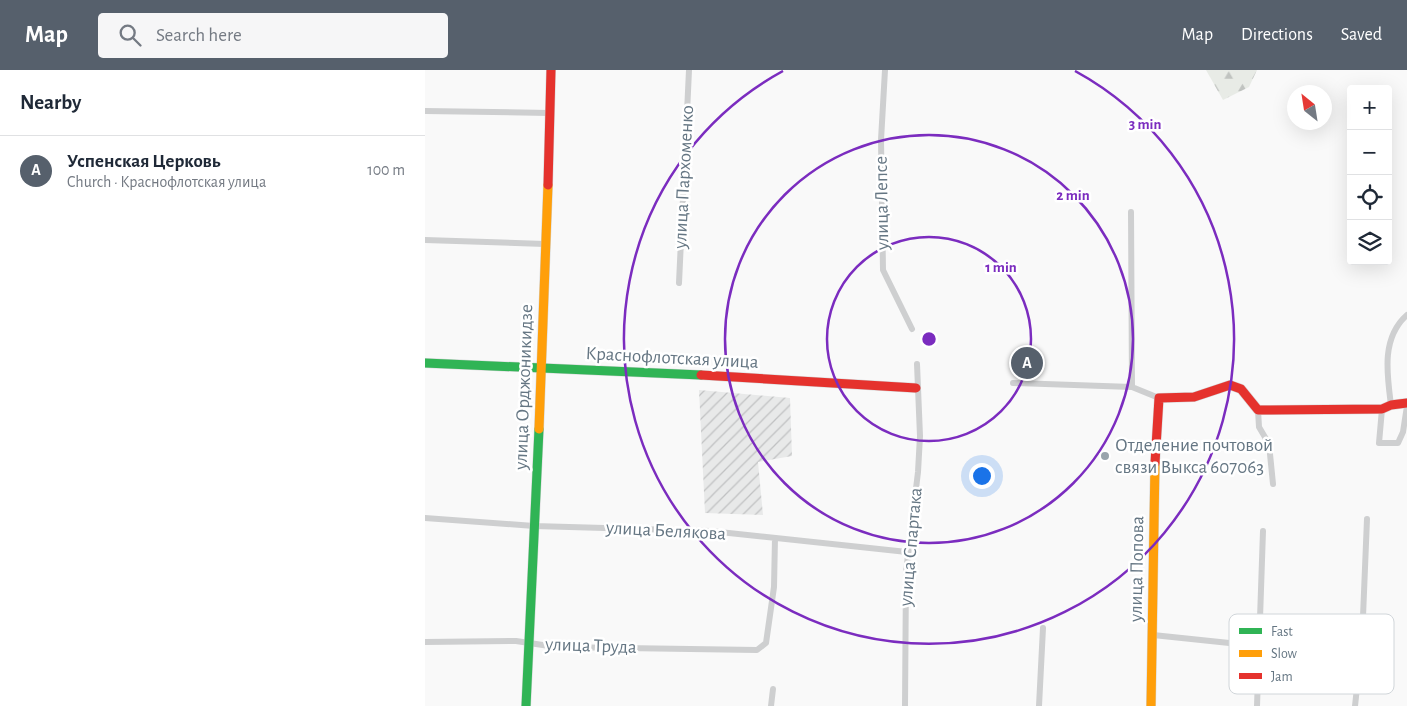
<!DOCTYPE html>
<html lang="en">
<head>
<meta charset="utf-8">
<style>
  :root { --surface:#fff; --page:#f6f6f7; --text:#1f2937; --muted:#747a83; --line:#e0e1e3; --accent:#56606c }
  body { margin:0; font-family:"Alegreya Sans",sans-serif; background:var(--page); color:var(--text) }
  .controls { position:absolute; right:15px; top:15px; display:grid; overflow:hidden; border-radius:5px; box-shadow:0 5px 20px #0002 }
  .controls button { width:45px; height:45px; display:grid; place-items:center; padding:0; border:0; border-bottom:1px solid var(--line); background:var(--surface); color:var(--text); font:25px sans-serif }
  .compass { position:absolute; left:862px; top:15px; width:45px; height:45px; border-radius:50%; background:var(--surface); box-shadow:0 5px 20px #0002; rotate:330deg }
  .you { position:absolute; left:556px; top:405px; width:18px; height:18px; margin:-12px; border:4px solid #fff; border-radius:50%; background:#1a73e8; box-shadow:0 0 0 8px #1a73e833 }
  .badge { display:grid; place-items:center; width:32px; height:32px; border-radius:50%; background:var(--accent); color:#fff; font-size:16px; font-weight:700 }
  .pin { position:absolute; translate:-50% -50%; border:2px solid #fff; box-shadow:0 1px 5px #0006 }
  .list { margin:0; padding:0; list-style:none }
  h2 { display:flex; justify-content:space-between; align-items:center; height:65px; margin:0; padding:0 20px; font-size:21px }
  h2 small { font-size:16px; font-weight:400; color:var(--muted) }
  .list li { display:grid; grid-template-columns:32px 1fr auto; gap:15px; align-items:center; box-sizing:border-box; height:70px; padding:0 20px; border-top:1px solid var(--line) }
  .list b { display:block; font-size:19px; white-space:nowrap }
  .list p { margin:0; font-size:16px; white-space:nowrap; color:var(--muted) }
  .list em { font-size:16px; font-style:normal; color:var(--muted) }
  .icon { flex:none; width:28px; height:28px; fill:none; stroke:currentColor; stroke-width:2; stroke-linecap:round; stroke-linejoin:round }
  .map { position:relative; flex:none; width:982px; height:636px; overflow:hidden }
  header { display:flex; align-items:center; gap:30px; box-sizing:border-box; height:70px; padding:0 25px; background:var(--accent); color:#fff }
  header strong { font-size:24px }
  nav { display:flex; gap:28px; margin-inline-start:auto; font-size:18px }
  .search { width:350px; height:45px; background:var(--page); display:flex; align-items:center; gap:12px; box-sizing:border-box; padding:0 18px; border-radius:5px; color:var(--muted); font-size:19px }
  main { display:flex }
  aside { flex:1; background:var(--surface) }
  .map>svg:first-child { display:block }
</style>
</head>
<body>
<header>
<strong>Map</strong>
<div class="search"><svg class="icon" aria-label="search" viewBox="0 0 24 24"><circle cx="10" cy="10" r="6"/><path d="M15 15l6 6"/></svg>Search here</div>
<nav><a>Map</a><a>Directions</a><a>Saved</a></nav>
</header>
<main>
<aside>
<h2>Nearby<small></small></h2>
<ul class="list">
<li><span class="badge">A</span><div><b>Успенская Церковь</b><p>Church · Краснофлотская улица</p></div><em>100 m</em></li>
</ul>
</aside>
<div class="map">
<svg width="982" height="636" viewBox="0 0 982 636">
  <defs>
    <pattern id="industrial-furrows" width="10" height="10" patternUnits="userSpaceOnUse" patternTransform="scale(1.25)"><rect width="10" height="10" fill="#e8e9e9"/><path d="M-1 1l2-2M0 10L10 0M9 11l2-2" fill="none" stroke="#c0c1c2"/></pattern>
    <pattern id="forest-firs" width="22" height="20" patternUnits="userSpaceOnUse" patternTransform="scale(1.25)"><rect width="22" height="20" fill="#e8ebe6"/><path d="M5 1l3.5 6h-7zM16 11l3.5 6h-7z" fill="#c0c3c0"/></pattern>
  </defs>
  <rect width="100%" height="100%" fill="#f9f9f9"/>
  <path fill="url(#industrial-furrows)" d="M 274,320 L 365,328 L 367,386 L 333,392 L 338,445 L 280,443 Z"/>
  <path fill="url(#forest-firs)" d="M 781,0 L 832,0 L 824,17 L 798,30 Z"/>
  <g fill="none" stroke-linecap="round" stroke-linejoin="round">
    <g stroke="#d5d6d7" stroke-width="10">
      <path id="fast" d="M 0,293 L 276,305
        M 101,636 L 114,359"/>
    </g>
    <g stroke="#d5d6d7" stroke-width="10">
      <path id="slow" d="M 114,359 L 123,115
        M 726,636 L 730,393"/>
    </g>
    <g stroke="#d5d6d7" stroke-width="10">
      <path id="jam" d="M 123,115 L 126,0
        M 276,305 L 491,318
        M 730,393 L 734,328 L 769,327 L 805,315 L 816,319 L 833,340 L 957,339 L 966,335 L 982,333"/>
    </g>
    <path stroke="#cecfd0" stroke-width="6" d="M 460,0 L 456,70 L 458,200 L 487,259
      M 0,41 L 124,43
      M 706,142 L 707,317
      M 0,170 L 120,174
      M 254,213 L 264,0
      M 588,313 L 707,317 L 734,328
      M 966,335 C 962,304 956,268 982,245
      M 957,339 L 954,373 L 973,373 L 978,362 L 982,336
      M 833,340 L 834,357 L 844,374 L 848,414
      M 0,448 L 109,456 L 285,461 L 482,482
      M 728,565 L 833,576 L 879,571 L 937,571
      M 0,572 L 91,571 L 131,577 L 332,580 L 341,573 L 349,517 L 350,468
      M 346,636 L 348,619
      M 480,636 L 481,502 L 493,402 L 495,366 L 492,294
      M 614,636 L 618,558
      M 832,636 L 838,461
      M 930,636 L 937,571 L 942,449"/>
    <use href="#fast" stroke="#30b455" stroke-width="9"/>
    <use href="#slow" stroke="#ff9f0a" stroke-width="9"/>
    <use href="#jam" stroke="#e5322d" stroke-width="9"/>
  </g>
  <g fill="none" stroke="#7b2cbf" stroke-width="2.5">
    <circle cx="504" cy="269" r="102"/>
    <circle cx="504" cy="269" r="204"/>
    <path d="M650 1A305 305 0 1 1 358 1"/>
  </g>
  <circle fill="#99a4ac" stroke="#fff" stroke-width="2" cx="680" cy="386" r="5"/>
  <g text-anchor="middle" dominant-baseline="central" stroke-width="5" stroke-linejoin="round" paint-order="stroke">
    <g font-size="19" fill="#657683" stroke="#fff">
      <text transform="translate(259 107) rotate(-87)">улица Пархоменко</text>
      <text transform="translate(457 133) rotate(-91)">улица Лепсе</text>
      <text transform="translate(247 288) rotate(3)">Краснофлотская улица</text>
      <text transform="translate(99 317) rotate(-88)">улица Орджоникидзе</text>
      <text transform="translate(241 461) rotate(3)">улица Белякова</text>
      <text transform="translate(486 477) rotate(-85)">улица Спартака</text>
      <text transform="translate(712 499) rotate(-89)">улица Попова</text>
      <text transform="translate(166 576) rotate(2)">улица Труда</text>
    </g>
    <g font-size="19" fill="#657683" stroke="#fff" text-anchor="start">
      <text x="690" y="375">Отделение почтовой<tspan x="690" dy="22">связи Выкса 607063</tspan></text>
    </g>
  </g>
  <rect x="804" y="544" width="165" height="80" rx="8" fill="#fff" stroke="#d1d6da" stroke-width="1"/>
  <rect x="814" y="558" width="23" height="6" fill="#30b455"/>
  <rect x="814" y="580" width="23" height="7" fill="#ff9f0a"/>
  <rect x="814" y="603" width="23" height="6" fill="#e5322d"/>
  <g font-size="14" fill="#657683">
    <text x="846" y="566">Fast</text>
    <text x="846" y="588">Slow</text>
    <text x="846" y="611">Jam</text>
  </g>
  <circle cx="504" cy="269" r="8" fill="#7b2cbf" stroke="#fff" stroke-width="2.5"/>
  <g font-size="15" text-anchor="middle" font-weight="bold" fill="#7b2cbf" stroke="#fff" stroke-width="5" stroke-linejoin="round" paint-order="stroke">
    <text x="720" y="59">3 min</text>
    <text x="648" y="130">2 min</text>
    <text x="576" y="202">1 min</text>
  </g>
</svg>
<div class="controls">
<button>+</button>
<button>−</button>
<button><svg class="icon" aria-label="locate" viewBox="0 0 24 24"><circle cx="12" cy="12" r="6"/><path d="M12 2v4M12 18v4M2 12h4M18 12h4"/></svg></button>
<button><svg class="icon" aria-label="layers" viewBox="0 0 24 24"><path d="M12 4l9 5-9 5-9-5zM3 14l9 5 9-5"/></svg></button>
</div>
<svg class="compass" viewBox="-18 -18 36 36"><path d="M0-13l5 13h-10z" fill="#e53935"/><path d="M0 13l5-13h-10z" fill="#747a83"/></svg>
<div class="you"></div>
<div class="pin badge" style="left:602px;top:293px">A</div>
</div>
</main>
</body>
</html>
